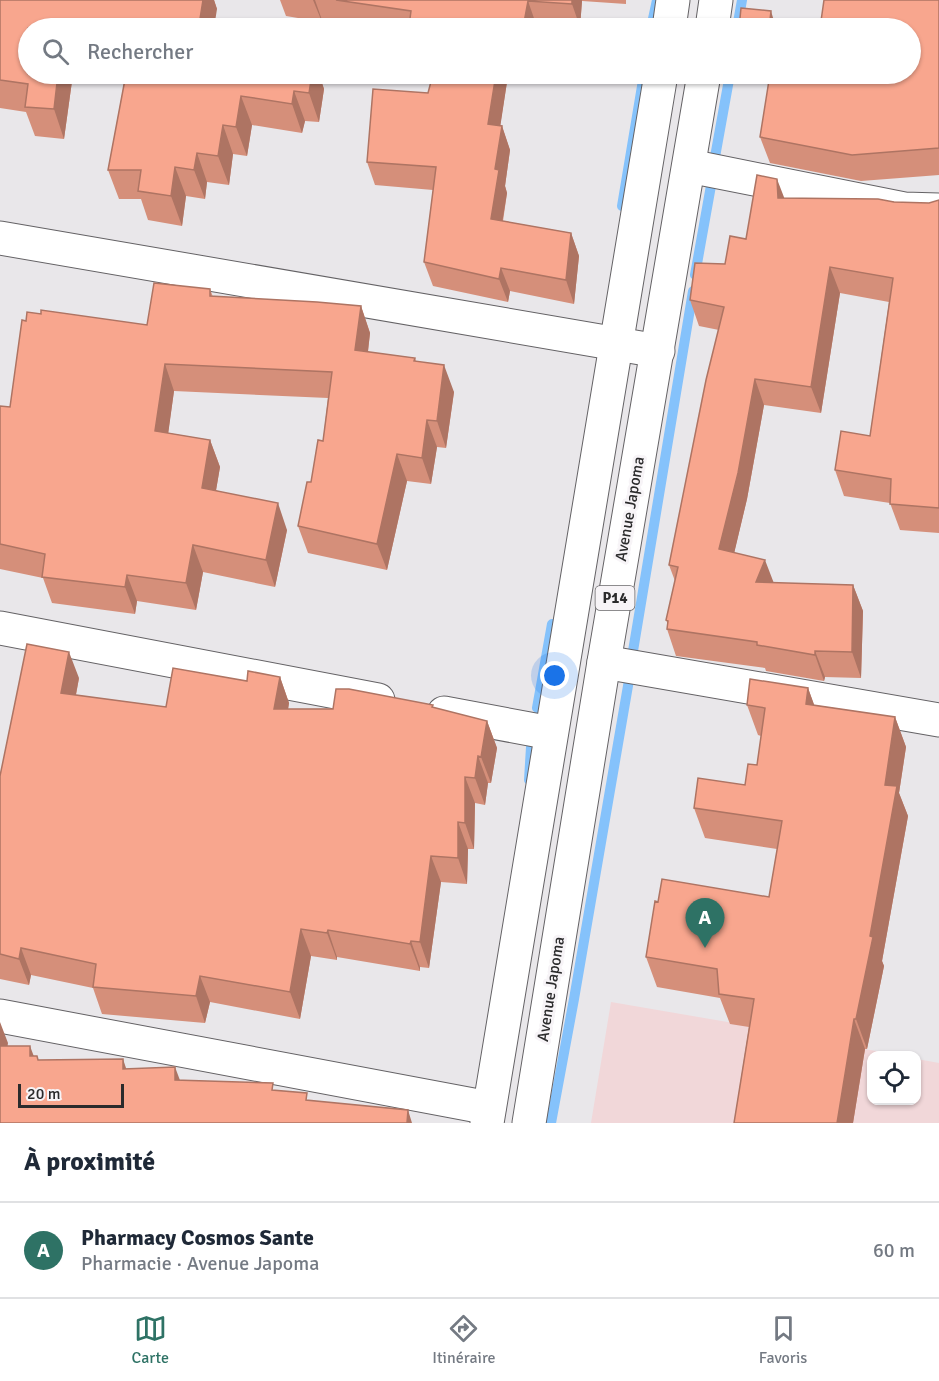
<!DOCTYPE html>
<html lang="fr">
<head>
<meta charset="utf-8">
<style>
  :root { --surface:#fff; --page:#f6f6f7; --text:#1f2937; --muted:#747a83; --line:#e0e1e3; --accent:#2e7265 }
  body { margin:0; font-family:Signika,sans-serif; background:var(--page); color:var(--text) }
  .controls { position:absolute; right:18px; bottom:18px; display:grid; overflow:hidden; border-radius:12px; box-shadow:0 2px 4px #0004 }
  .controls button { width:54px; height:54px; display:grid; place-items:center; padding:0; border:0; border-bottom:2px solid var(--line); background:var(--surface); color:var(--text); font:30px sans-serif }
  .scale { position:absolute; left:18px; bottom:15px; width:106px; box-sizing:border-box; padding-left:6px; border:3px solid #2b2b2c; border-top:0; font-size:16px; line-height:21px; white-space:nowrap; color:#2b2b2c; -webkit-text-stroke:4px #f7f4f7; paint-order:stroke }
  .you { position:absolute; left:555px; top:676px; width:21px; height:21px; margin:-15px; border:4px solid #fff; border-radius:50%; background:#1a73e8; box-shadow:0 0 0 9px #1a73e833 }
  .badge { display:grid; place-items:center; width:39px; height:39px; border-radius:50%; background:var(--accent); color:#fff; font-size:20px; font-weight:700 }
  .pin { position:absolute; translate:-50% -50px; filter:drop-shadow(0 2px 3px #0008) }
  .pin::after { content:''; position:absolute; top:32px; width:21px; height:18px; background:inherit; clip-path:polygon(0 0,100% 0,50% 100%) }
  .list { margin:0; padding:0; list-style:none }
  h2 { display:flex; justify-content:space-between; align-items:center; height:78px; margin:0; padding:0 24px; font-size:26px }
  h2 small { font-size:20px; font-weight:400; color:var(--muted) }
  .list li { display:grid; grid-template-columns:39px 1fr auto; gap:18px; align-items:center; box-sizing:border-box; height:96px; padding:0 24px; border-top:2px solid var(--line) }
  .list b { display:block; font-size:22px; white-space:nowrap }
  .list p { margin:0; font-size:20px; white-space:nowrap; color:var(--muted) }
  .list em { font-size:20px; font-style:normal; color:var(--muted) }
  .icon { flex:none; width:33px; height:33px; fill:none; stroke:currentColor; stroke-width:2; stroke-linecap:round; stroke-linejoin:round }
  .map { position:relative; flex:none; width:939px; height:1123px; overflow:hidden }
  .search { position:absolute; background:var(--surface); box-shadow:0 2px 4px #0004; left:18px; right:18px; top:18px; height:66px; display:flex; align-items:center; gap:15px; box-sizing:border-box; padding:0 21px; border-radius:33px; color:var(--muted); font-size:22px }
  .sheet { height:174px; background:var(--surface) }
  nav { display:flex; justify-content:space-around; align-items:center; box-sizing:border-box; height:84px; border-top:2px solid var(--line); background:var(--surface); font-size:16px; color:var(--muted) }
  nav a { display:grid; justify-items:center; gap:3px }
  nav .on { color:var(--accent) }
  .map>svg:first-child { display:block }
</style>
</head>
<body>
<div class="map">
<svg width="939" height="1123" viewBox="0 0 939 1123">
  <rect width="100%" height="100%" fill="#e9e7ea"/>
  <path fill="#f1d7d9" d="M 611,1002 L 745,1025 L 816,1041 L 900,1055 L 872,1056 L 872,1100 L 916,1100 L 917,1059 L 939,1063 L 939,1123 L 591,1123 Z"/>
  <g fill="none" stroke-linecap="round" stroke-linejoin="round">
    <path stroke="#85c2fb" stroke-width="10" d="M 651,28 L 657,0
      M 737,28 L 742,0
      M 715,157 L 730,74
      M 622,206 L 644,74
      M 695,275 L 712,180
      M 633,651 L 693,291
      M 537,708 L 552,624
      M 529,780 L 531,747
      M 551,1123 L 574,999 L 629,680"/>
    <g stroke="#646265" stroke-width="35">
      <path id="street" d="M 689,166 L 904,209 L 939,210
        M 0,238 L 658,351
        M 0,628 L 378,700
        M 604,662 L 939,720
        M 444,713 L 551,733
        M 0,1016 L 489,1108"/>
    </g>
    <g stroke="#646265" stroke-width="35">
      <path id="primary" d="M 669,28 L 673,0
        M 712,28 L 716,0
        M 487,1123 L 661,74
        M 529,1123 L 604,662 L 704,74"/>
    </g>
    <use href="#street" stroke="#fff" stroke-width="33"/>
    <use href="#primary" stroke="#fff" stroke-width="33"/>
  </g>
  <path fill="#d58f7a" d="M 0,0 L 214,0 L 217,9 L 28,28 L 73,74 L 64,139 L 35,136 L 26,112 L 0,108 Z
    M 280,0 L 626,0 L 626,4 L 582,1 L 580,27 L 536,24 L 535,28 L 379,28 L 322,20 L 322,22 L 286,16 Z
    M 939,0 L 939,175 L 861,181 L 770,163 L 760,137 L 910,74 Z
    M 100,74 L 319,74 L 324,89 L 319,122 L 305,121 L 302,133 L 252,125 L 247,156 L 233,154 L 229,185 L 207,182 L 205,199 L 186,196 L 182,226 L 148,220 L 141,199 L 119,199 L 108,170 L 125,78 L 125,77 Z
    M 433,74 L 524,74 L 522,84 L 507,82 L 500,126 L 502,126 L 510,150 L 505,186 L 507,193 L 503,221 L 571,233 L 579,256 L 574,304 L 510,291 L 508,302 L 433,286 L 424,262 L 433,190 L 375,185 L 367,162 L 428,93 Z
    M 784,198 L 929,203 L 939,200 L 939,533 L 900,530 L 890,503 L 844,496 L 835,470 L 870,436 L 889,302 L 840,293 L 821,413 L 764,405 L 747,499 L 734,553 L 774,583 L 853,585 L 863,611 L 861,678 L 825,677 L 824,681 L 766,671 L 765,668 L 676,656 L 667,629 L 668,624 L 666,620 L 675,581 L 669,565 L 719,330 L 699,326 L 690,300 L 725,264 L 746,239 Z
    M 210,289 L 213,297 L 361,306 L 370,333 L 368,352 L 415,358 L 416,361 L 454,392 L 446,448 L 437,447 L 431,484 L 407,481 L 387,570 L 308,553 L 298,526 L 323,441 L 328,398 L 174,391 L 168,433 L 210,440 L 220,467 L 216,490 L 287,530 L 275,587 L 203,572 L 196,610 L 137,601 L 135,614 L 52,603 L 43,578 L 0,569 L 0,406 L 10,407 L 26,321 L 41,314 L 147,325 Z
    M 280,677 L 289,703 L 288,709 L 434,708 L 487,721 L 497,748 L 491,783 L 488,783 L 485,805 L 475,803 L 474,849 L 468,849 L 467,884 L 441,882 L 429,968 L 420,967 L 420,971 L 337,957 L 337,960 L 311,956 L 300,1019 L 210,1002 L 205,1023 L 102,1014 L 93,988 L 31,975 L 29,985 L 0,979 L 0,776 L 79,678 L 76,695 L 166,707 L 247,681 Z
    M 808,688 L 814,705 L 895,717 L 906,747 L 899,793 L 908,816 L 882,961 L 884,966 L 867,1049 L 865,1049 L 853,1123 L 734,1123 L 749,1027 L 730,1024 L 720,998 L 657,987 L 646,957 L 769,897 L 777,849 L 705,838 L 694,808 L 745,785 L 757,765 L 761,736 L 758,735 L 747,705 Z"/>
  <path fill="#ae7463" d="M 203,0 L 214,0 L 217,9 L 214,28 L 200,19 Z
    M 313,0 L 315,0 L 322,20 L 322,22 Z
    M 572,0 L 582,0 L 582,1 L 580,27 L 572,4 Z
    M 528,1 L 536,24 L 535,28 L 523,28 Z
    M 771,11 L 774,21 L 773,28 L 769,28 Z
    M 58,74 L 73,74 L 64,139 L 54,109 Z
    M 312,74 L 319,74 L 324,89 L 319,122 L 309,93 Z
    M 496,74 L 504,74 L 507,82 L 497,148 L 488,124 Z
    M 518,74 L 524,74 L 522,84 Z
    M 294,91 L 305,121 L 302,133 L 292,104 Z
    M 241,96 L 252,125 L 247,156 L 236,127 Z
    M 223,125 L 233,154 L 229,185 L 218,156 Z
    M 502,126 L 510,150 L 505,186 L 507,193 L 499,242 L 491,219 L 495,169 Z
    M 197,153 L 207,182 L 205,199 L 194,170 Z
    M 175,167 L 186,196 L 182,226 L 171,196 Z
    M 777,179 L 787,205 L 778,198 Z
    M 571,233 L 579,256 L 574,304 L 566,280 Z
    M 830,267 L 840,293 L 821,413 L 811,387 Z
    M 501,268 L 510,291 L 508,302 L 499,279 Z
    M 361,306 L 370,333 L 365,376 L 355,350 Z
    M 165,364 L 174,391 L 165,457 L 155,431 Z
    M 444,365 L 454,392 L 446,448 L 437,421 Z
    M 755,379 L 764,405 L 747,499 L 729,575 L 719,549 Z
    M 427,420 L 437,447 L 431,484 L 422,458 Z
    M 210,440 L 220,467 L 212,514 L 202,488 Z
    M 397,454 L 407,481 L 387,570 L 377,544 Z
    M 278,503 L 287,530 L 275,587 L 266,560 Z
    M 193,545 L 203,572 L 196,610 L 186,583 Z
    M 765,560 L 775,586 L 756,582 Z
    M 127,575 L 137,601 L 135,614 L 125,587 Z
    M 853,585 L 863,611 L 861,678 L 852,652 Z
    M 815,651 L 825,677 L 824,681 L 815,655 Z
    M 69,652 L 79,678 L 71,720 L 61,693 Z
    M 280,677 L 289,703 L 284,735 L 274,709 Z
    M 808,688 L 819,718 L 806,704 Z
    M 895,717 L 906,747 L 899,793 L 908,816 L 882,961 L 884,966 L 867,1049 L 856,1019 L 885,785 Z
    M 487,721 L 497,748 L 491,783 L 481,757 Z
    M 478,756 L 488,783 L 485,805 L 475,778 Z
    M 465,777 L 475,803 L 474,849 L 465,823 Z
    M 458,822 L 468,849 L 467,884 L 458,858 Z
    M 431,856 L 441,882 L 429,968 L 420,942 Z
    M 301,929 L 311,956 L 300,1019 L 290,992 Z
    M 328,930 L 337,957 L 337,960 L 327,933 Z
    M 411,941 L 420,967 L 420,971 L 410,944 Z
    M 21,948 L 31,975 L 29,985 L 19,959 Z
    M 200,976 L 210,1002 L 205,1023 L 196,996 Z
    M 854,1019 L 865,1049 L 853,1123 L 837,1123 Z
    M 0,1022 L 8,1043 L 4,1071 L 0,1059 Z
    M 30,1046 L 39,1070 L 30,1056 Z
    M 123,1059 L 131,1083 L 123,1069 Z
    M 175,1067 L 184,1091 L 175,1080 Z
    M 408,1110 L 412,1123 L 407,1123 Z"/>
  <path fill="#f8a68e" stroke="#ae7463" stroke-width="1.5" d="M 0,0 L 203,0 L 200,19 L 234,25 L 234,28 L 28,28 L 28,74 L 58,74 L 54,109 L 25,107 L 28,84 L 0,80 Z
    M 336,0 L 572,0 L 572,4 L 528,1 L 523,28 L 425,28 L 409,26 L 411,11 Z
    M 824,0 L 939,0 L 939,148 L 852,155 L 760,137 L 770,74 L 910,74 L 910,28 L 820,28 Z
    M 741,8 L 771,11 L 769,28 L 739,28 Z
    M 126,74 L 312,74 L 309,93 L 294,91 L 292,104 L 241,96 L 236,127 L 223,125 L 218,156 L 197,153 L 194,170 L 175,167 L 171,196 L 138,191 L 141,170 L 108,170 Z
    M 433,74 L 496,74 L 488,124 L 502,126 L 495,169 L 499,170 L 491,219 L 571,233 L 566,280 L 501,268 L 499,279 L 424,262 L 436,167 L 367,162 L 373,89 L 428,93 Z
    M 757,175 L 777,179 L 778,198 L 878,199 L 894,202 L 929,203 L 939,200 L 939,508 L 890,504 L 891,479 L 835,470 L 841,431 L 870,436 L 893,278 L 830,267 L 811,387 L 755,379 L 738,473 L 719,549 L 765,560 L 756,582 L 853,585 L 852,652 L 815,651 L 815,655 L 757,645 L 757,642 L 667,629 L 668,621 L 666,620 L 678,567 L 669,565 L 706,380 L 724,307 L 690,300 L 695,263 L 725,264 L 730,236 L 746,239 Z
    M 154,283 L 210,289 L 210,296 L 317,302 L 361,306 L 355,350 L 415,358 L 414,361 L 444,365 L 437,421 L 427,420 L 422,458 L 397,454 L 377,544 L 298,526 L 307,482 L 311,482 L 318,440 L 323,441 L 332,372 L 165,364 L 155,431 L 210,440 L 202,488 L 278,503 L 266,560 L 193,545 L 186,583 L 127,575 L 125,587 L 42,577 L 45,554 L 0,544 L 0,406 L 10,407 L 22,320 L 26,321 L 27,312 L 41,314 L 41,310 L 147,325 Z
    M 27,644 L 69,652 L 61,693 L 166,707 L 173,668 L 247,681 L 248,671 L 280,677 L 274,709 L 333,709 L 336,689 L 349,689 L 433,705 L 432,707 L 487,721 L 481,757 L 478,756 L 475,778 L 465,777 L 465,823 L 458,822 L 458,858 L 431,856 L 420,942 L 411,941 L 410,944 L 328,930 L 327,933 L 301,929 L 290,992 L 200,976 L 196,996 L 93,987 L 96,964 L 21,948 L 19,959 L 0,954 L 0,776 Z
    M 750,679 L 808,688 L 806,704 L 895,717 L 885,785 L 897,786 L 870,936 L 873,937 L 856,1019 L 854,1019 L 837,1123 L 734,1123 L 754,999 L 719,994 L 717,969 L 646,957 L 655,901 L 658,902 L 662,879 L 769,897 L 782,821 L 694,808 L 698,778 L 745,785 L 748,764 L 757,765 L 765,708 L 747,705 Z
    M 0,1046 L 30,1046 L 30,1056 L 37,1056 L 38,1060 L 123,1059 L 123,1069 L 175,1067 L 175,1080 L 273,1083 L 272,1090 L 307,1093 L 306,1100 L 408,1110 L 407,1123 L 0,1123 Z"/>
  <g text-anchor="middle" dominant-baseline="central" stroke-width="6" stroke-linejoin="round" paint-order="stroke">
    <rect fill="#f7f4f7" stroke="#686769" stroke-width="1.5" x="595.5" y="586" width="39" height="24" rx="4.5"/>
    <g font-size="15" font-weight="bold" fill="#2b2b2c">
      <text x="615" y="598">P14</text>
    </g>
    <g font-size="16" fill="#2b2b2c" stroke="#f7f4f7">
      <text transform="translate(630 509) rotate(-80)">Avenue Japoma</text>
      <text transform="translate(551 989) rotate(-81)">Avenue Japoma</text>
    </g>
  </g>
</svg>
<div class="controls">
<button><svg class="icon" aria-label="locate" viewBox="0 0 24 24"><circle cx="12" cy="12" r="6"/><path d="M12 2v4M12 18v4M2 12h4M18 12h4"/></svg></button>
</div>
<div class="scale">20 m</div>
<div class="you"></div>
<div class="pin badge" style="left:705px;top:948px">A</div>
<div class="search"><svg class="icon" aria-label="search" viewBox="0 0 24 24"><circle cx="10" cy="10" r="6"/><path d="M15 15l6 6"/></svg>Rechercher</div>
</div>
<section class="sheet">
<h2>À proximité<small></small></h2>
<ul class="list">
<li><span class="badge">A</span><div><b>Pharmacy Cosmos Sante</b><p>Pharmacie · Avenue Japoma</p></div><em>60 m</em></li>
</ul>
</section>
<nav>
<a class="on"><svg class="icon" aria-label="map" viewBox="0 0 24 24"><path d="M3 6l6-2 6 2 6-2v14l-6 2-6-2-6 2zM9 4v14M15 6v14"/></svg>Carte</a>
<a><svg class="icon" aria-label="directions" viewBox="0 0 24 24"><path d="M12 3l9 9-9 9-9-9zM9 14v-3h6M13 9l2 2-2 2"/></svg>Itinéraire</a>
<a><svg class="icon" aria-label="saved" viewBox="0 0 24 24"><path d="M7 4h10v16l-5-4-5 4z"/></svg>Favoris</a>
</nav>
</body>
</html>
